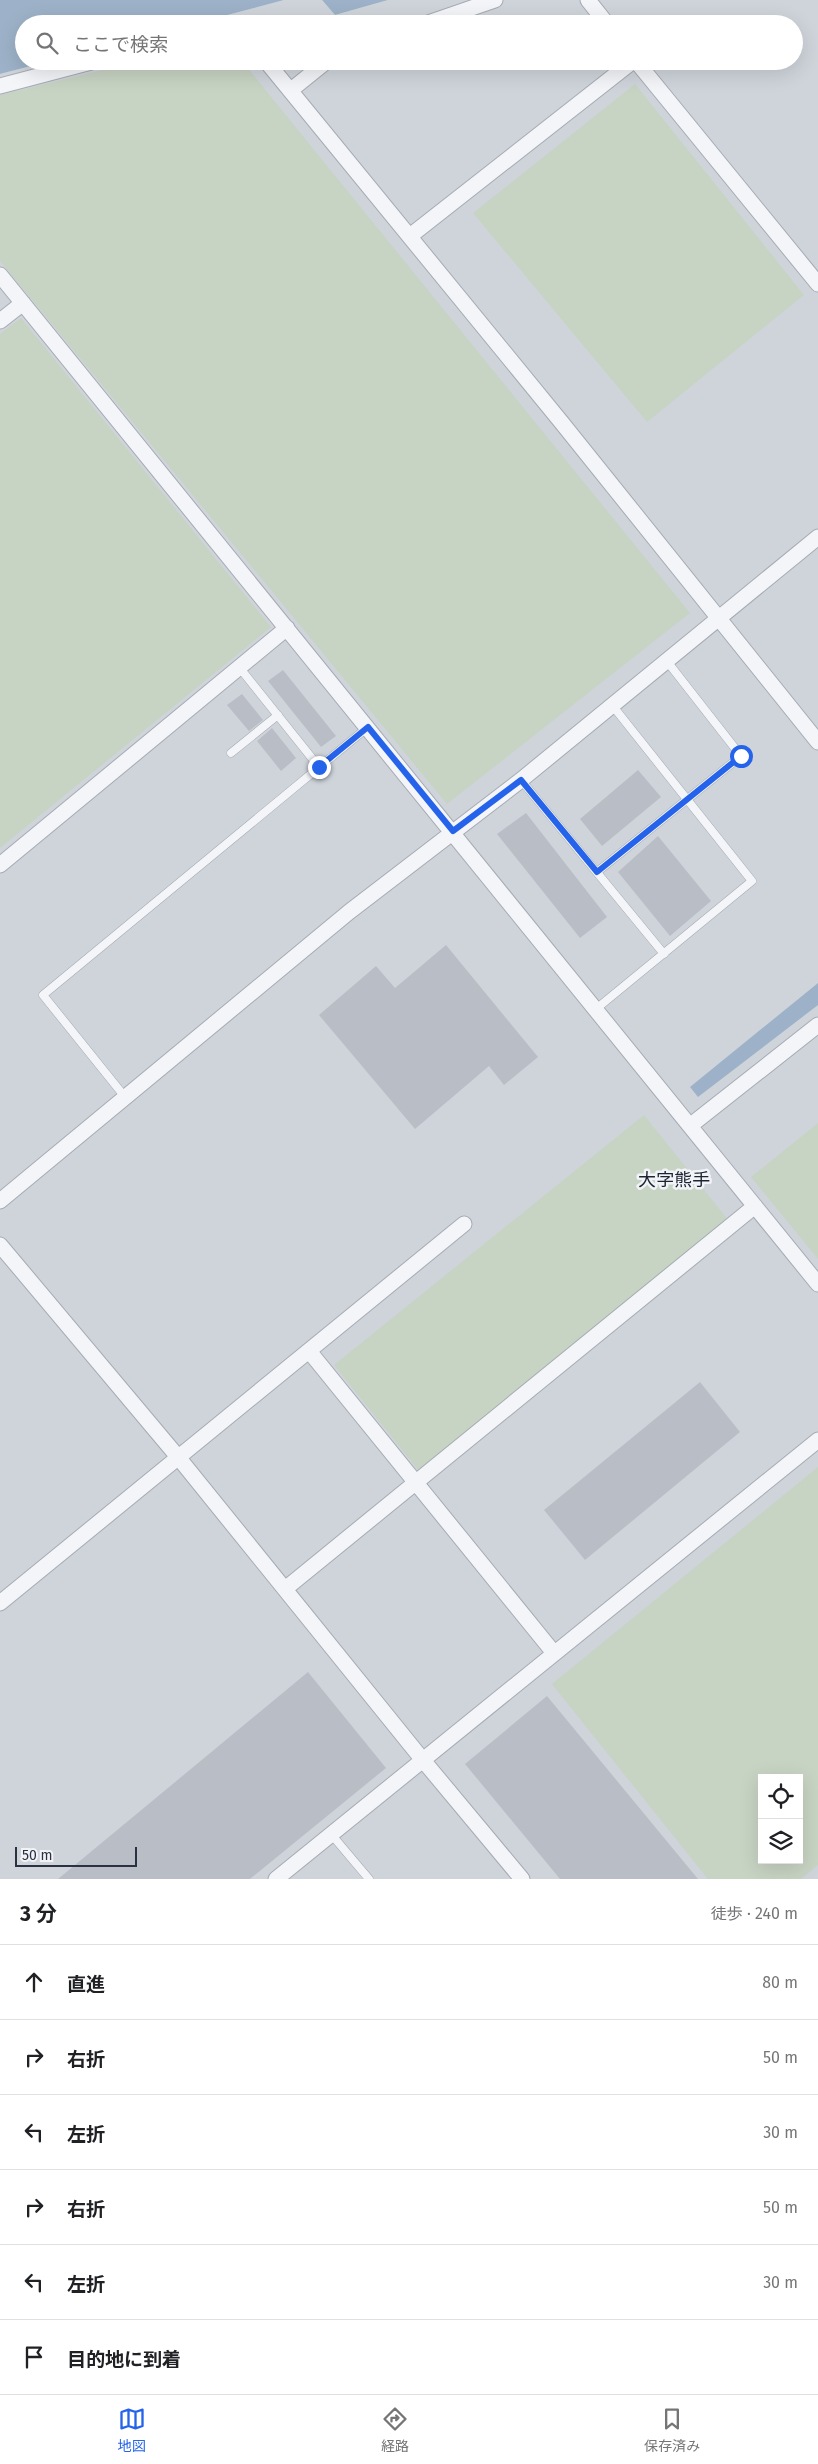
<!DOCTYPE html>
<html lang="ja">
<head>
<meta charset="utf-8">
<style>
  :root { --surface:#fff; --page:#f6f6f6; --text:#202124; --muted:#757577; --line:#e0e0e0; --accent:#2563eb }
  body { margin:0; font-family:"Fira Sans","Noto Sans JP",sans-serif; background:var(--page); color:var(--text) }
  .controls { position:absolute; right:15px; bottom:15px; display:grid; overflow:hidden; border-radius:0px; box-shadow:0 5px 20px #0002 }
  .controls button { width:45px; height:45px; display:grid; place-items:center; padding:0; border:0; border-bottom:1px solid var(--line); background:var(--surface); color:var(--text); font:25px sans-serif }
  .scale { position:absolute; left:15px; bottom:12px; width:122px; box-sizing:border-box; padding-left:5px; border:2px solid #2a3241; border-top:0; font-size:14px; line-height:18px; white-space:nowrap; color:#2a3241; -webkit-text-stroke:4px #f1f3f7; paint-order:stroke }
  .stop { position:absolute; width:15px; height:15px; margin:-11px; border:4px solid #2563eb; border-radius:50%; background:#fff }
  .stop.end { background:#2563eb; border-color:#fff; box-shadow:0 1px 5px #0008 }
  .list { margin:0; padding:0; list-style:none }
  h2 { display:flex; justify-content:space-between; align-items:center; height:65px; margin:0; padding:0 20px; font-size:21px }
  h2 small { font-size:16px; font-weight:400; color:var(--muted) }
  .list li { display:grid; grid-template-columns:32px 1fr auto; gap:15px; align-items:center; box-sizing:border-box; height:75px; padding:0 20px; border-top:1px solid var(--line) }
  .list b { display:block; font-size:19px; white-space:nowrap }
  .list em { font-size:16px; font-style:normal; color:var(--muted) }
  .icon { flex:none; width:28px; height:28px; fill:none; stroke:currentColor; stroke-width:2; stroke-linecap:round; stroke-linejoin:round }
  .map { position:relative; flex:none; width:818px; height:1879px; overflow:hidden }
  .search { position:absolute; background:var(--surface); box-shadow:0 5px 20px #0002; left:15px; right:15px; top:15px; height:55px; display:flex; align-items:center; gap:12px; box-sizing:border-box; padding:0 18px; border-radius:28px; color:var(--muted); font-size:19px }
  .sheet { height:515px; background:var(--surface) }
  nav { display:flex; justify-content:space-around; align-items:center; box-sizing:border-box; height:70px; border-top:1px solid var(--line); background:var(--surface); font-size:14px; color:var(--muted) }
  nav a { display:grid; justify-items:center; gap:2px }
  nav .on { color:var(--accent) }
  .map>svg:first-child { display:block }
</style>
</head>
<body>
<div class="map">
<svg width="818" height="1879" viewBox="0 0 818 1879">
  <rect width="100%" height="100%" fill="#e1e4e9"/>
  <path fill="#cfd4db" fill-rule="evenodd" d="M 284,0 L 322,0 L 335,15 L 388,0 L 818,0 L 818,1879 L 0,1879 L 0,74 L 50,61 L 794,61 L 794,24 L 193,24 ZM 762,1778 L 799,1778 L 799,1860 L 762,1860 Z"/>
  <path fill="#c7d3c3" fill-rule="evenodd" d="M 139,61 L 242,61 L 690,613 L 447,804 L 0,261 L 0,95 Z
    M 635,84 L 804,295 L 647,422 L 473,213 Z
    M 21,318 L 271,627 L 0,848 L 0,334 Z
    M 644,1115 L 729,1221 L 419,1471 L 334,1365 Z
    M 818,1123 L 818,1259 L 751,1177 Z
    M 818,1467 L 818,1865 L 801,1879 L 708,1879 L 552,1684 ZM 762,1778 L 799,1778 L 799,1860 L 762,1860 Z"/>
  <path fill="#9db2c8" d="M 0,0 L 284,0 L 193,24 L 24,24 L 24,61 L 50,61 L 0,74 Z
    M 322,0 L 388,0 L 335,15 Z
    M 818,983 L 818,1005 L 698,1097 L 690,1087 Z"/>
  <path fill="#b9bec6" d="M 283,670 L 336,736 L 321,747 L 268,681 Z
    M 242,694 L 263,720 L 249,731 L 227,705 Z
    M 272,728 L 296,758 L 281,771 L 257,741 Z
    M 638,770 L 661,797 L 602,846 L 580,819 Z
    M 526,813 L 607,917 L 580,938 L 497,834 Z
    M 658,836 L 711,901 L 670,936 L 618,872 Z
    M 446,945 L 538,1057 L 504,1085 L 489,1066 L 415,1129 L 319,1015 L 376,966 L 395,988 Z
    M 700,1382 L 740,1432 L 585,1560 L 544,1510 Z
    M 308,1672 L 386,1768 L 250,1879 L 58,1879 Z
    M 547,1696 L 698,1879 L 560,1879 L 465,1764 Z"/>
  <g fill="none" stroke-linecap="round" stroke-linejoin="round">
    <g stroke="#a6abb3" stroke-width="9">
      <path id="lane" d="M 239,667 L 319,767
        M 231,753 L 278,715
        M 521,780 L 664,954
        M 597,872 L 741,756 L 666,660
        M 596,1009 L 752,881 L 612,705
        M 125,1097 L 43,995 L 368,727
        M 331,1834 L 369,1879"/>
    </g>
    <g stroke="#a6abb3" stroke-width="17">
      <path id="street" d="M 588,0 L 607,24
        M 425,24 L 495,0
        M 266,61 L 562,423 L 818,742
        M 636,61 L 818,284
        M 0,86 L 95,61
        M 291,90 L 327,61
        M 410,236 L 633,61
        M 0,275 L 818,1284
        M 0,321 L 23,303
        M 0,865 L 287,628
        M 691,1125 L 818,1025
        M 0,1201 L 349,912 L 521,780 L 818,537
        M 0,1245 L 178,1457 L 422,1759 L 522,1879
        M 309,1351 L 554,1653
        M 285,1589 L 755,1206
        M 0,1603 L 464,1224
        M 276,1879 L 818,1440"/>
    </g>
    <use href="#lane" stroke="#f4f5f8" stroke-width="8"/>
    <use href="#street" stroke="#f4f5f8" stroke-width="15"/>
  </g>
  <g fill="none" stroke-linecap="round" stroke-linejoin="round">
    <path stroke="#2563eb" stroke-width="6" d="M 319,767 L 368,727 L 453,831 L 521,780 L 597,872 L 741,756"/>
  </g>
  <g text-anchor="middle" dominant-baseline="central" stroke-width="5" stroke-linejoin="round" paint-order="stroke">
    <g font-size="18" fill="#1c2331" stroke="#f1f3f7">
      <text x="674" y="1180">大字熊手</text>
    </g>
  </g>
</svg>
<div class="controls">
<button><svg class="icon" aria-label="locate" viewBox="0 0 24 24"><circle cx="12" cy="12" r="6"/><path d="M12 2v4M12 18v4M2 12h4M18 12h4"/></svg></button>
<button><svg class="icon" aria-label="layers" viewBox="0 0 24 24"><path d="M12 4l9 5-9 5-9-5zM3 14l9 5 9-5"/></svg></button>
</div>
<div class="scale">50 m</div>
<div class="stop" style="left:741px;top:756px"></div>
<div class="stop end" style="left:319px;top:767px"></div>
<div class="search"><svg class="icon" aria-label="search" viewBox="0 0 24 24"><circle cx="10" cy="10" r="6"/><path d="M15 15l6 6"/></svg>ここで検索</div>
</div>
<section class="sheet">
<h2>3 分<small>徒歩 · 240 m</small></h2>
<ul class="list">
<li><svg class="icon" aria-label="ahead" viewBox="0 0 24 24"><path d="M12 20V5M6 11l6-6 6 6"/></svg><div><b>直進</b></div><em>80 m</em></li>
<li><svg class="icon" aria-label="right" viewBox="0 0 24 24"><path d="M7 20v-9h11M14 6l5 5-5 5"/></svg><div><b>右折</b></div><em>50 m</em></li>
<li><svg class="icon" aria-label="left" viewBox="0 0 24 24"><path d="M17 20v-9H6M10 6l-5 5 5 5"/></svg><div><b>左折</b></div><em>30 m</em></li>
<li><svg class="icon" aria-label="right" viewBox="0 0 24 24"><path d="M7 20v-9h11M14 6l5 5-5 5"/></svg><div><b>右折</b></div><em>50 m</em></li>
<li><svg class="icon" aria-label="left" viewBox="0 0 24 24"><path d="M17 20v-9H6M10 6l-5 5 5 5"/></svg><div><b>左折</b></div><em>30 m</em></li>
<li><svg class="icon" aria-label="arrive" viewBox="0 0 24 24"><path d="M6 21V4h12l-3 4 3 4H6"/></svg><div><b>目的地に到着</b></div></li>
</ul>
</section>
<nav>
<a class="on"><svg class="icon" aria-label="map" viewBox="0 0 24 24"><path d="M3 6l6-2 6 2 6-2v14l-6 2-6-2-6 2zM9 4v14M15 6v14"/></svg>地図</a>
<a><svg class="icon" aria-label="directions" viewBox="0 0 24 24"><path d="M12 3l9 9-9 9-9-9zM9 14v-3h6M13 9l2 2-2 2"/></svg>経路</a>
<a><svg class="icon" aria-label="saved" viewBox="0 0 24 24"><path d="M7 4h10v16l-5-4-5 4z"/></svg>保存済み</a>
</nav>
</body>
</html>
